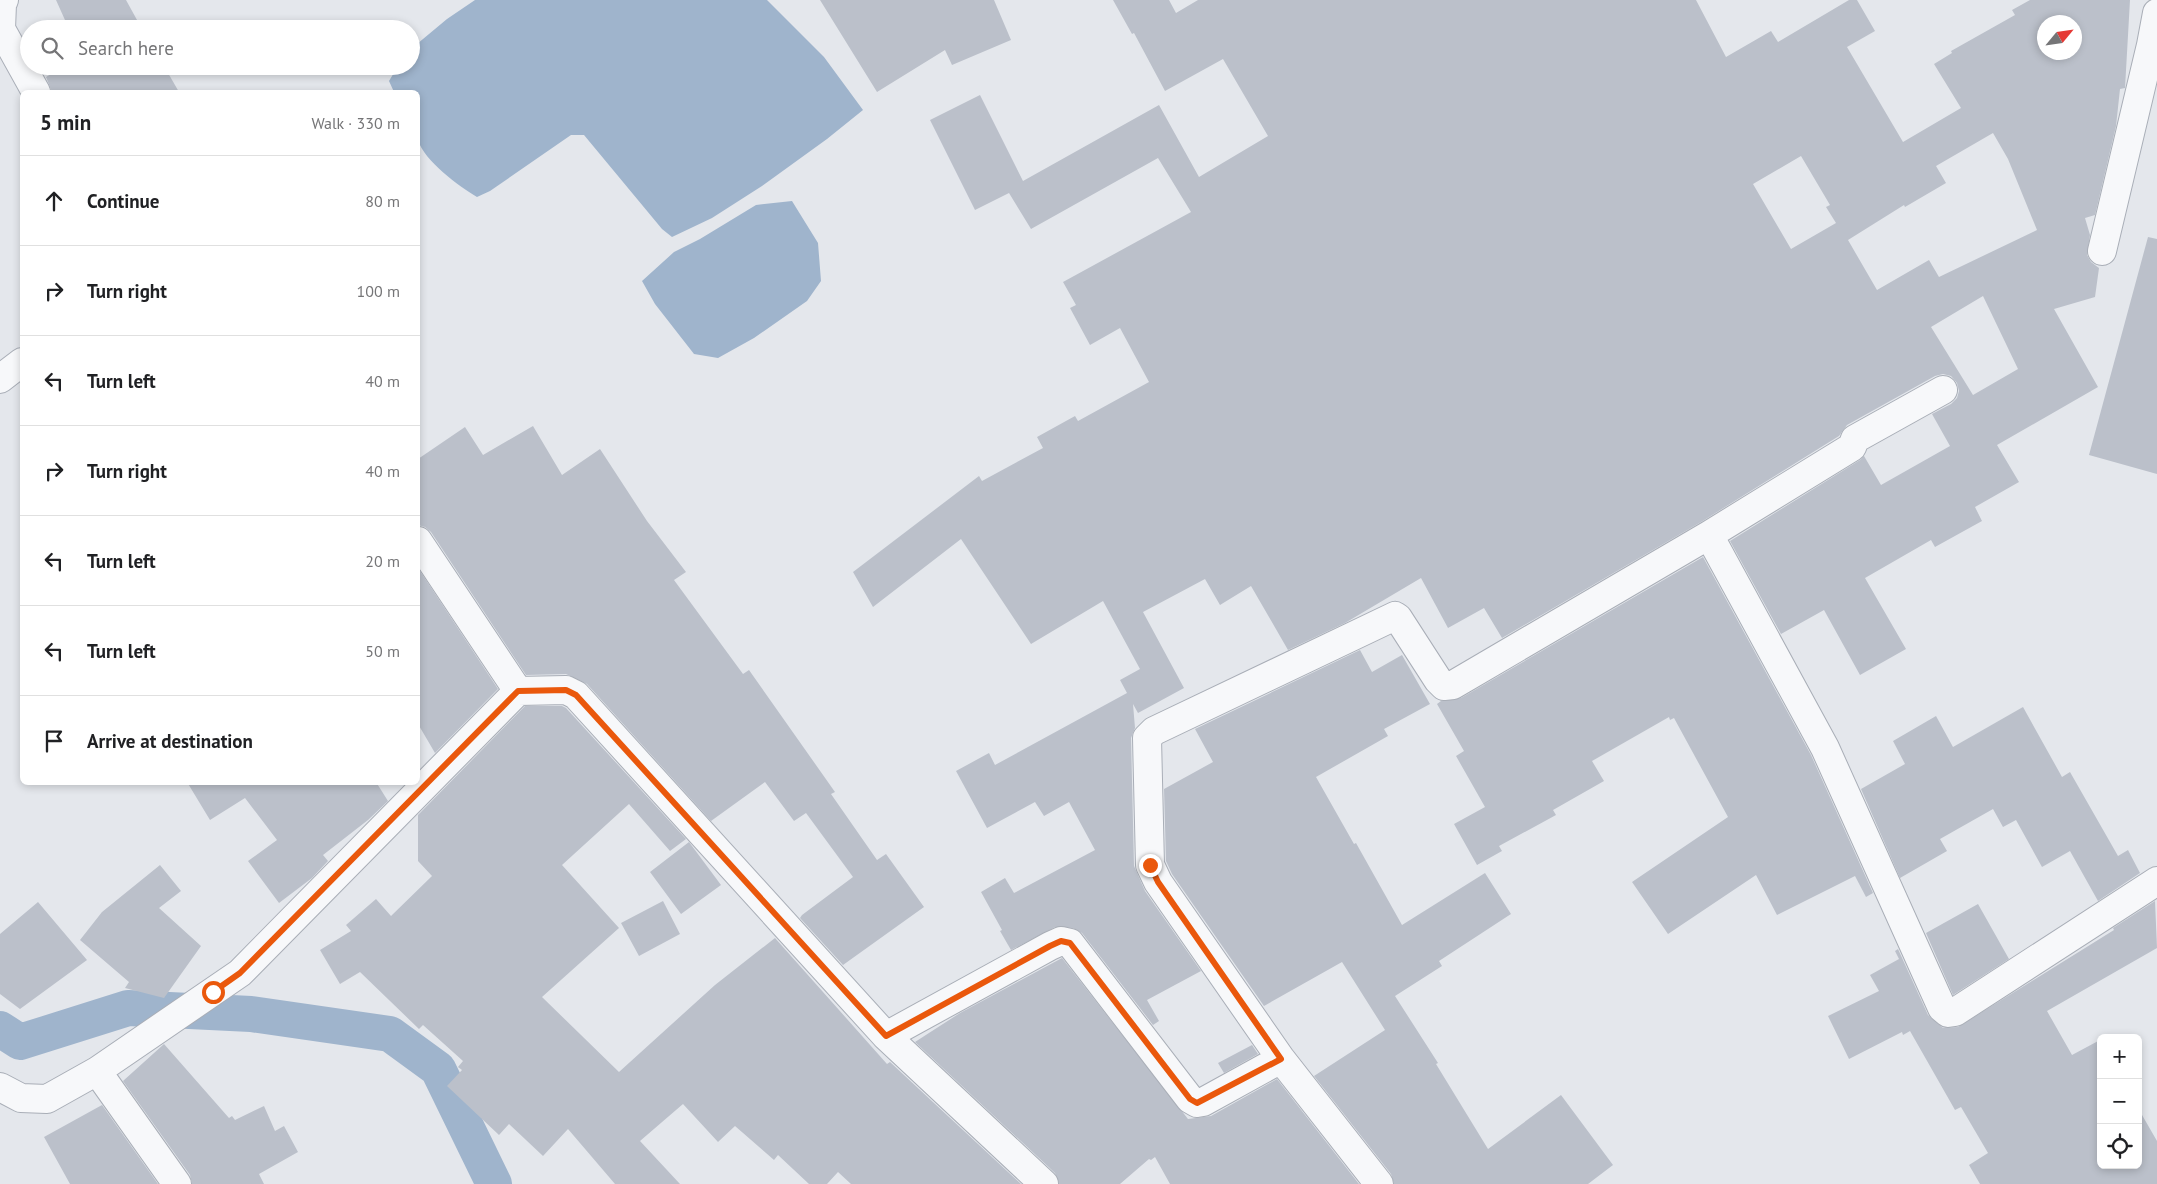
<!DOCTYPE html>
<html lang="en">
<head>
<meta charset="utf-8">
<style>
  :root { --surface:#fff; --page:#f2f2f2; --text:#202124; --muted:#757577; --line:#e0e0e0 }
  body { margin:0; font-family:"PT Sans",sans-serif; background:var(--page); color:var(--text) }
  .controls { position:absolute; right:15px; bottom:15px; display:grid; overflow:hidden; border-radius:8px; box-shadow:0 2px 8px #0003 }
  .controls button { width:45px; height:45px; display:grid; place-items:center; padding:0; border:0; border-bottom:1px solid var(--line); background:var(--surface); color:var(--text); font:25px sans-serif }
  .compass { position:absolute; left:2037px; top:15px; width:45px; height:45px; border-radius:50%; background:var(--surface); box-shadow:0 2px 8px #0003; rotate:61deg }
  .stop { position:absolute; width:15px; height:15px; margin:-11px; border:4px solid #ea580c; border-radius:50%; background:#fff }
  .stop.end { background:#ea580c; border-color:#fff; box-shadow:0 1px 5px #0008 }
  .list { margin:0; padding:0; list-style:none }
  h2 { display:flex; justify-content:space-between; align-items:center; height:65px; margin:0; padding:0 20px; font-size:21px }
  h2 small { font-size:16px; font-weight:400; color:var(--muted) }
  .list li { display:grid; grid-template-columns:32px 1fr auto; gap:15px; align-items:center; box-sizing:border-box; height:90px; padding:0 20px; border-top:1px solid var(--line) }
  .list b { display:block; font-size:19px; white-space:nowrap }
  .list em { font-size:16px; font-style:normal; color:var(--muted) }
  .icon { flex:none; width:28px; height:28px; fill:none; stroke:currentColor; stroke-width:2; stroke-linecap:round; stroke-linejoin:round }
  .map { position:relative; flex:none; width:2157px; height:1184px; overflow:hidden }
  .search { position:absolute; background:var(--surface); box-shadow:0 2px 8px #0003; left:20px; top:20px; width:400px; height:55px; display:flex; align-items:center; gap:12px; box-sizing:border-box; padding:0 18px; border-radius:28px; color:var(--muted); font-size:19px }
  .panel { position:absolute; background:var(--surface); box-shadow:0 2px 8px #0003; left:20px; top:90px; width:400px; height:695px; border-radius:8px }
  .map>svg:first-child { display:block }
</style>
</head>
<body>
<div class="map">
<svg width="2157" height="1184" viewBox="0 0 2157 1184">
  <rect width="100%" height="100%" fill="#e4e7ec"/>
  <path fill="#9fb4cc" d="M 475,0 L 767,0 L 824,57 L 863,110 L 827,139 L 762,186 L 712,218 L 672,237 L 662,229 L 584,135 L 571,135 L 490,191 L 477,197 C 459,186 424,161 418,140 C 415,131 418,103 418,92 L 394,92 L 389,81 L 398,66 L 411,66 L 411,49 L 447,19 Z
    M 792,201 L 818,243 L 821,281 L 807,301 L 754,338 L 718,358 L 694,354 L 655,304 L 642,281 L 674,252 L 700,239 L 756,205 Z"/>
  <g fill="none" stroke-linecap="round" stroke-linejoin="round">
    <path stroke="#9fb4cc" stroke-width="36" d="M 0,1029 L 20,1042 L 128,1008 L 251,1014 L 390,1034 L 438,1069 L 494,1184"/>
  </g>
  <path fill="#bbc0ca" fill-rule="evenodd" d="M 56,0 L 126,0 L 142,29 L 69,29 Z
    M 820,0 L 994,0 L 1011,40 L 952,65 L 945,50 L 877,92 Z
    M 1113,0 L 1169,0 L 1176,13 L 1198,0 L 1696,0 L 1726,57 L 1771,31 L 1778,42 L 1849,0 L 1857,0 L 1875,31 L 1847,47 L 1903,142 L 1961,108 L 1934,64 L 1952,53 L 1951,51 L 2015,15 L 2012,10 L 2030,0 L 2130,0 L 2125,88 L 2120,89 L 2116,126 L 2095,215 L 2085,218 L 2090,235 L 2087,255 L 2091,262 L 2099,268 L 2095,297 L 2054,309 L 2098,387 L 1997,445 L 2019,482 L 1975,507 L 1982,521 L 1935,547 L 1931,540 L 1865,578 L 1906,649 L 1860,675 L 1824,610 L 1781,634 L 1730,541 L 1860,460 L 1864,456 L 1881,485 L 1950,446 L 1932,414 L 1951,404 L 1957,398 L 1959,391 L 1957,383 L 1951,376 L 1943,374 L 1935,376 L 1847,425 L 1839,436 L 1701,522 L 1502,638 L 1484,608 L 1448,628 L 1421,578 L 1345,623 L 1288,650 L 1251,586 L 1220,605 L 1205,579 L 1143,612 L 1184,688 L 1138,713 L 1133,704 L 1135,728 L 1131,738 L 1134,866 L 1145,891 L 1201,971 L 1147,1000 L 1159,1021 L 1153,1025 L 1082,933 L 1073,928 L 1055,927 L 1011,950 L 1000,931 L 1002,930 L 981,892 L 1005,878 L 1014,893 L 1095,850 L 1069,802 L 1044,816 L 1035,802 L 987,828 L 956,771 L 989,753 L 995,765 L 1127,693 L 1120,680 L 1140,669 L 1103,601 L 1031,644 L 961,539 L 873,607 L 853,572 L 979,476 L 982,481 L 1043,448 L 1037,437 L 1075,416 L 1078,421 L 1149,382 L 1120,328 L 1090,345 L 1070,308 L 1076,305 L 1063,282 L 1191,212 L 1158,158 L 1031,229 L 1009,193 L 975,210 L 930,120 L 980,95 L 1023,181 L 1159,105 L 1199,177 L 1268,136 L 1223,59 L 1165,91 L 1134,33 L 1132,34 ZM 2044,22 L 2074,22 L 2074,52 L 2044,52 ZM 1993,133 L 2008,159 L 2037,230 L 1939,277 L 1929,260 L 1877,290 L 1848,240 L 1904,205 L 1905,207 L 1946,183 L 1936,166 ZM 1801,156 L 1830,205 L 1826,207 L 1836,223 L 1791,249 L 1753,184 ZM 1983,296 L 2018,369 L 1973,395 L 1931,327 Z
    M 64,66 L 164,66 L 179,92 L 52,92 L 46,77 Z
    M 2148,237 L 2157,239 L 2157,474 L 2089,455 Z
    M 533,426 L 562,475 L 600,449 L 647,521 L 686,572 L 674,580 L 743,674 L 749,670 L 835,792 L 831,794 L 877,860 L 886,854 L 924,907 L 843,965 L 800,918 L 802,915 L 853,877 L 806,813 L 794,821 L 765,782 L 711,821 L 587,684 L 566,674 L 526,675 L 431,532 L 425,527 L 418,525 L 418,459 L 465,427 L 483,455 Z
    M 1703,557 L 1811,755 L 1873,893 L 1866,897 L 1855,876 L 1777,915 L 1756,875 L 1668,934 L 1632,882 L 1728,817 L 1674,718 L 1670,720 L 1669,717 L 1592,761 L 1604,781 L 1553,810 L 1556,815 L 1499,846 L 1502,851 L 1477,865 L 1454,824 L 1485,807 L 1456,756 L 1464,751 L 1437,704 L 1441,701 L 1461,698 Z
    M 418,568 L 498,689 L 435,753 L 418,724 Z
    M 1360,650 L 1372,672 L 1402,655 L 1430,704 L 1384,729 L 1388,736 L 1316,777 L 1354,844 L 1356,843 L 1402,925 L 1485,873 L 1511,914 L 1439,961 L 1442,966 L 1395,996 L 1438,1063 L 1436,1064 L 1488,1149 L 1561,1095 L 1613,1165 L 1588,1184 L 1394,1184 L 1391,1174 L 1314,1076 L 1385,1030 L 1342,962 L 1264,1006 L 1172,874 L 1166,861 L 1164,789 L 1213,762 L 1195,729 Z
    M 525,706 L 562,706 L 566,708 L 686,839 L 670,851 L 629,804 L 562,865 L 619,928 L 542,997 L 619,1072 L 715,985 L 775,938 L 887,1064 L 890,1062 L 1021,1184 L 851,1184 L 838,1172 L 827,1184 L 809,1184 L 778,1155 L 774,1160 L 735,1126 L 718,1142 L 683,1104 L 640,1141 L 680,1184 L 615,1184 L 568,1129 L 543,1156 L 509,1124 L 499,1135 L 447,1086 L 462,1070 L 458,1067 L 463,1061 L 423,1025 L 419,1029 L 360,972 L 340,984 L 320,950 L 351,931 L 346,925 L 376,899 L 391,916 L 432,876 L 418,861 L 418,815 Z
    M 2023,707 L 2062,777 L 2070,772 L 2118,856 L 2128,850 L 2140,873 L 2098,901 L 2070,851 L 2042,867 L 2016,820 L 2003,827 L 1993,809 L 1940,839 L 1947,851 L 1900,878 L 1861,789 L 1905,764 L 1893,741 L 1936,716 L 1953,747 Z
    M 187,782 L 376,782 L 388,801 L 368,820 L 323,855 L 328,861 L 312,878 L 279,903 L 248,861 L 277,840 L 245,798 L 210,820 Z
    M 689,842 L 721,885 L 681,914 L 650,872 Z
    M 160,865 L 181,891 L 159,908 L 201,946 L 164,998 L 125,988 L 129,982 L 80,940 L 102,912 Z
    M 663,901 L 680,934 L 639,956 L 621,923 Z
    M 2155,901 L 2157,948 L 2047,1011 L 2072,1055 L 2100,1040 L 2101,1042 L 2101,1165 L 2138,1165 L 2138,1108 L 2157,1141 L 2157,1184 L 1980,1184 L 1969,1165 L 1988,1153 L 1961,1107 L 1955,1110 L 1910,1031 L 1903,1035 L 1902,1032 L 1849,1059 L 1828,1016 L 1879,991 L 1870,975 L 1899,959 L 1895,951 L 1898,949 L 1928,1015 L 1943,1028 L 1958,1027 L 2114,930 L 2113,928 Z
    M 38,902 L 87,960 L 20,1009 L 0,994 L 0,934 Z
    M 1978,904 L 2009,959 L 1953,995 L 1926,933 Z
    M 1062,958 L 1188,1119 L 1211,1116 L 1277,1079 L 1359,1184 L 1170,1184 L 1155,1157 L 1151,1160 L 1149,1159 L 1120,1184 L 1059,1184 L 1055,1173 L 915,1042 L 960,1013 Z
    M 164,1044 L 229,1118 L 232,1116 L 235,1120 L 264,1106 L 275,1131 L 284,1126 L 298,1152 L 259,1174 L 264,1184 L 192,1184 L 190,1175 L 123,1081 Z
    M 1252,1045 L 1258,1054 L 1224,1073 L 1218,1063 Z
    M 102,1105 L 158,1184 L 70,1184 L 44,1137 Z"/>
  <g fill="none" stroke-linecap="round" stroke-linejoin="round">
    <g stroke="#a9aeb7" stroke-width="30">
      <path id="minor" d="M 4,0 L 2,4 L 1,29 L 36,92
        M 2102,251 L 2151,45 L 2157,13
        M 0,379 L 22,362
        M 1709,535 L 1825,748 L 1942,1008 L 1948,1013 L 1955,1012 L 2157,881
        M 418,541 L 518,691
        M 886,1036 L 1050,946 L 1061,941 L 1070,943 L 1190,1099 L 1197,1103 L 1203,1102 L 1281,1059 L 1379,1184
        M 1281,1059 L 1158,882 L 1150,865 L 1147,738 L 1154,731 L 1395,616 L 1398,618 L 1438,680 L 1444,686 L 1453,685 L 1709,535 L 1852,447 L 1855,439 L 1943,390
        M 97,1071 L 177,1184
        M 0,1087 L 21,1098 L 47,1099 L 97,1071 L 240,973 L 518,691 L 566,690 L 576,695 L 886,1036 L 1044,1184"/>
    </g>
    <use href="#minor" stroke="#f7f8fa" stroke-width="28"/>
  </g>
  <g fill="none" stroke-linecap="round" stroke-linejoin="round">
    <path stroke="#ea580c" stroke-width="6" d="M 213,992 L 240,973 L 518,691 L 566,690 L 576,695 L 886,1036 L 1050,946 L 1061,941 L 1070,943 L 1190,1099 L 1197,1103 L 1281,1059 L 1158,882 L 1150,865"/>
  </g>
</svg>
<div class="controls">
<button>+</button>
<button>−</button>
<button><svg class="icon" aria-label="locate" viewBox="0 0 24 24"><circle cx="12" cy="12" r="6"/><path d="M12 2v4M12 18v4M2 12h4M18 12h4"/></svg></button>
</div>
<svg class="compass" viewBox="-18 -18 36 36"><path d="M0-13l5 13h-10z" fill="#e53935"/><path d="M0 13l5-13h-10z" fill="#757577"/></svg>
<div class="stop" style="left:213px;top:992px"></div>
<div class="stop end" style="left:1150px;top:865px"></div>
<div class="search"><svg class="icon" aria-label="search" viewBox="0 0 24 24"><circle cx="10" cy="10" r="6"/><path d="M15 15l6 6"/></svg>Search here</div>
<section class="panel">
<h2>5 min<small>Walk · 330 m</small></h2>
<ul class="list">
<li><svg class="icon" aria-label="ahead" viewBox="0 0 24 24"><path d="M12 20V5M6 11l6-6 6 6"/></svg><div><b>Continue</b></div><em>80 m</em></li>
<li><svg class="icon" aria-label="right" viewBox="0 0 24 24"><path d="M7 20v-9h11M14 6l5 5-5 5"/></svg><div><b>Turn right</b></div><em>100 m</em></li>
<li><svg class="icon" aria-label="left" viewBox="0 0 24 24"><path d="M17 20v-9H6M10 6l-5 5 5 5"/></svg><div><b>Turn left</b></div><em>40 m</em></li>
<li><svg class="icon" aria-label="right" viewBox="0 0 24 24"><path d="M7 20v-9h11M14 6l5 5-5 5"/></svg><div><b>Turn right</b></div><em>40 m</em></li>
<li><svg class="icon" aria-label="left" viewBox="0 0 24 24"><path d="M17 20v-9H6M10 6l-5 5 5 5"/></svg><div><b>Turn left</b></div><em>20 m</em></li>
<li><svg class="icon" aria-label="left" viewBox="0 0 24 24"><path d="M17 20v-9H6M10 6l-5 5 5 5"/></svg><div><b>Turn left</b></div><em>50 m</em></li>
<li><svg class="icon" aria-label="arrive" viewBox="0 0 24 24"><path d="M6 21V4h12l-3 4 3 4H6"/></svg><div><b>Arrive at destination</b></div></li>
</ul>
</section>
</div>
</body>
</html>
